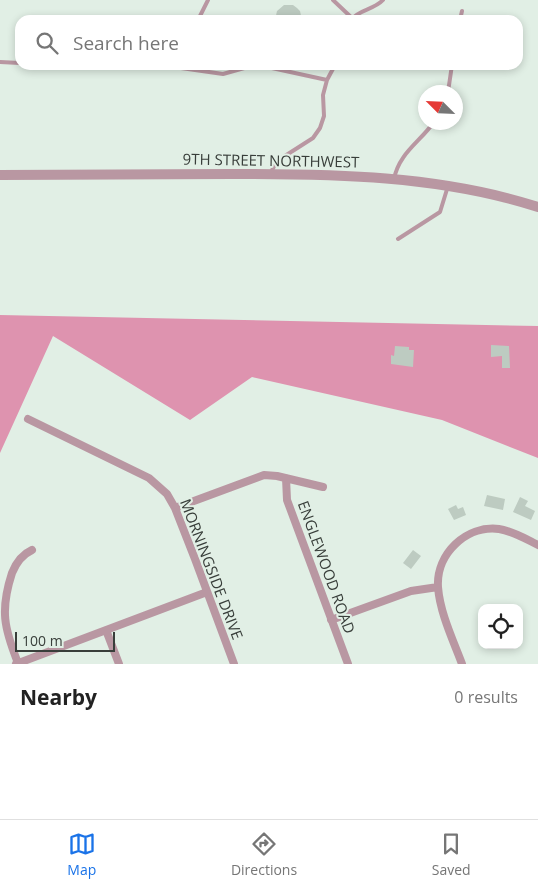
<!DOCTYPE html>
<html lang="en">
<head>
<meta charset="utf-8">
<style>
  :root { --surface:#fff; --page:#f6f6f6; --text:#222; --muted:#767676; --line:#e0e0e0; --accent:#1a73e8 }
  body { margin:0; font-family:"Open Sans",sans-serif; background:var(--page); color:var(--text) }
  .controls { position:absolute; right:15px; bottom:15px; display:grid; overflow:hidden; border-radius:10px; box-shadow:0 2px 8px #0003 }
  .controls button { width:45px; height:45px; display:grid; place-items:center; padding:0; border:0; border-bottom:1px solid var(--line); background:var(--surface); color:var(--text); font:25px sans-serif }
  .compass { position:absolute; left:418px; top:85px; width:45px; height:45px; border-radius:50%; background:var(--surface); box-shadow:0 2px 8px #0003; rotate:294deg }
  .scale { position:absolute; left:15px; bottom:12px; width:100px; box-sizing:border-box; padding-left:5px; border:2px solid #383e3a; border-top:0; font-size:14px; line-height:18px; white-space:nowrap; color:#383e3a; -webkit-text-stroke:4px #e1efe5; paint-order:stroke }
  .list { margin:0; padding:0; list-style:none }
  h2 { display:flex; justify-content:space-between; align-items:center; height:65px; margin:0; padding:0 20px; font-size:21px }
  h2 small { font-size:16px; font-weight:400; color:var(--muted) }
  .icon { flex:none; width:28px; height:28px; fill:none; stroke:currentColor; stroke-width:2; stroke-linecap:round; stroke-linejoin:round }
  .map { position:relative; flex:none; width:538px; height:664px; overflow:hidden }
  .search { position:absolute; background:var(--surface); box-shadow:0 2px 8px #0003; left:15px; right:15px; top:15px; height:55px; display:flex; align-items:center; gap:12px; box-sizing:border-box; padding:0 18px; border-radius:15px; color:var(--muted); font-size:19px }
  .sheet { height:155px; background:var(--surface) }
  nav { display:flex; justify-content:space-around; align-items:center; box-sizing:border-box; height:70px; border-top:1px solid var(--line); background:var(--surface); font-size:14px; color:var(--muted) }
  nav a { display:grid; justify-items:center; gap:2px }
  nav .on { color:var(--accent) }
  .map>svg:first-child { display:block }
</style>
</head>
<body>
<div class="map">
<svg width="538" height="664" viewBox="0 0 538 664">
  <rect width="100%" height="100%" fill="#e1efe5"/>
  <path fill="#de93af" d="M 0,315 L 538,326 L 538,458 L 442,420 L 252,377 L 190,420 L 53,336 L 0,453 Z"/>
  <path fill="#bdcbc1" d="M 284,5 L 293,5 L 297,8 L 300,11 L 302,20 L 275,20 L 277,11 Z
    M 491,345 L 509,346 L 510,368 L 502,368 L 502,356 L 491,357 Z
    M 395,346 L 409,347 L 409,350 L 414,350 L 413,367 L 391,364 L 391,355 L 394,356 Z
    M 487,495 L 505,499 L 503,510 L 484,506 Z
    M 520,497 L 528,501 L 525,506 L 535,511 L 531,520 L 513,512 Z
    M 456,505 L 458,509 L 463,507 L 466,515 L 454,520 L 448,509 Z
    M 413,550 L 421,556 L 411,569 L 403,563 Z"/>
  <g fill="none" stroke-linecap="round" stroke-linejoin="round">
    <path stroke="#b997a2" stroke-width="4" d="M 333,0 L 352,18
      M 198,20 L 208,0
      M 351,20 C 359,9 374,10 383,0
      M 460,20 L 462,11
      M 0,62 L 20,63
      M 182,65 L 181,68 L 223,74 L 255,65
      M 258,65 L 327,80 L 335,65
      M 448,92 L 452,65
      M 271,172 L 277,161 L 313,138 L 320,128 L 324,116 L 323,95 L 327,80
      M 394,179 C 399,153 420,142 434,122
      M 398,239 L 440,212 L 448,186"/>
    <path stroke="#b997a2" stroke-width="8" d="M 28,419 L 149,478 L 167,494 L 175,508 L 195,559 L 234,664
      M 286,478 L 287,500 L 348,664
      M 175,508 L 264,475 L 277,476 L 323,487
      M 331,620 L 411,591 L 438,587
      M 106,630 L 119,664
      M 18,663 C 4,628 0,610 12,573 C 16,563 21,555 32,550
      M 16,664 L 207,592
      M 462,664 C 453,640 440,613 438,587 C 436,554 466,525 499,529 C 513,531 526,539 538,545"/>
    <path stroke="#b997a2" stroke-width="10" d="M 0,175 C 77,175 154,174 231,174 C 334,174 439,175 538,207"/>
  </g>
  <g text-anchor="middle" dominant-baseline="central" stroke-width="4" stroke-linejoin="round" paint-order="stroke">
    <g font-size="15" fill="#383e3a" stroke="#e1efe5">
      <text transform="translate(271 160) rotate(1)">9TH STREET NORTHWEST</text>
      <text transform="translate(327 567) rotate(70)">ENGLEWOOD ROAD</text>
      <text transform="translate(212 569) rotate(69)">MORNINGSIDE DRIVE</text>
    </g>
  </g>
</svg>
<div class="controls">
<button><svg class="icon" aria-label="locate" viewBox="0 0 24 24"><circle cx="12" cy="12" r="6"/><path d="M12 2v4M12 18v4M2 12h4M18 12h4"/></svg></button>
</div>
<svg class="compass" viewBox="-18 -18 36 36"><path d="M0-13l5 13h-10z" fill="#e53935"/><path d="M0 13l5-13h-10z" fill="#767676"/></svg>
<div class="scale">100 m</div>
<div class="search"><svg class="icon" aria-label="search" viewBox="0 0 24 24"><circle cx="10" cy="10" r="6"/><path d="M15 15l6 6"/></svg>Search here</div>
</div>
<section class="sheet">
<h2>Nearby<small>0 results</small></h2>
<ul class="list">
</ul>
</section>
<nav>
<a class="on"><svg class="icon" aria-label="map" viewBox="0 0 24 24"><path d="M3 6l6-2 6 2 6-2v14l-6 2-6-2-6 2zM9 4v14M15 6v14"/></svg>Map</a>
<a><svg class="icon" aria-label="directions" viewBox="0 0 24 24"><path d="M12 3l9 9-9 9-9-9zM9 14v-3h6M13 9l2 2-2 2"/></svg>Directions</a>
<a><svg class="icon" aria-label="saved" viewBox="0 0 24 24"><path d="M7 4h10v16l-5-4-5 4z"/></svg>Saved</a>
</nav>
</body>
</html>
